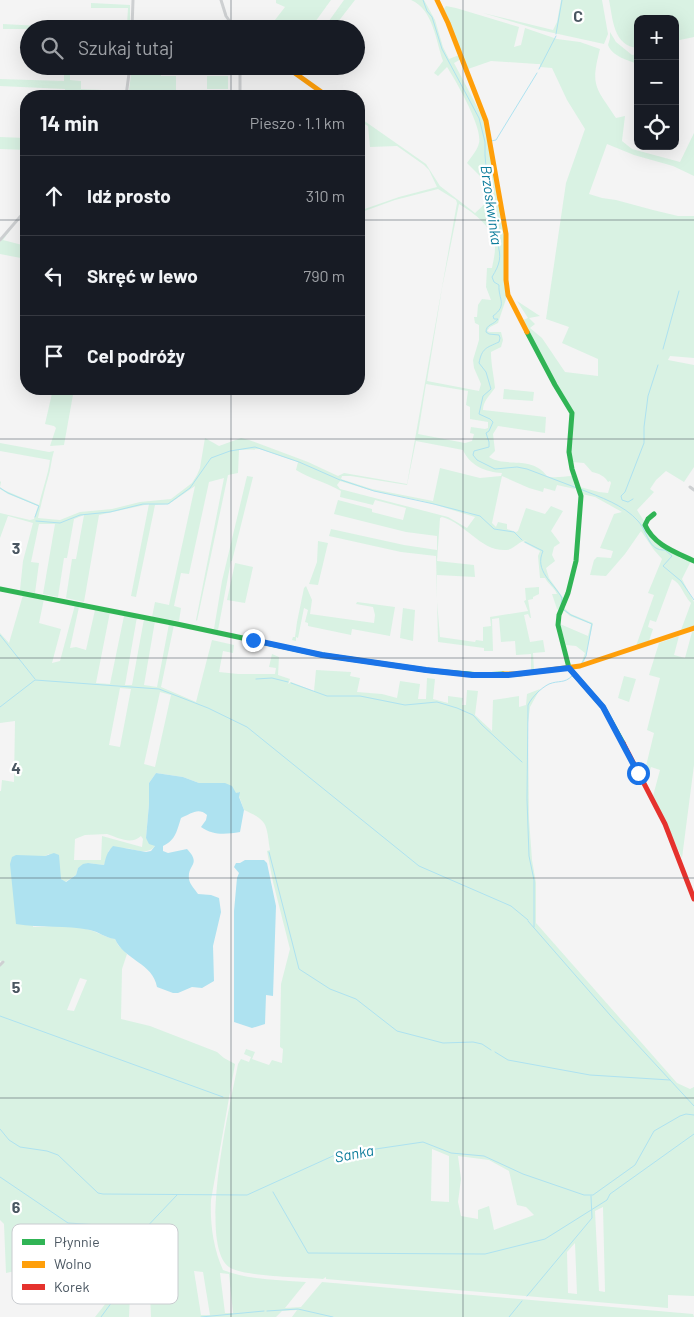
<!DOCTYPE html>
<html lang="pl">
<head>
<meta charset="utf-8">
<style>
  :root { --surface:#171b24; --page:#242831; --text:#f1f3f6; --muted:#9ea1a6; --line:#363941 }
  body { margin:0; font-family:Barlow,sans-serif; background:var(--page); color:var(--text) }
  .controls { position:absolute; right:15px; top:15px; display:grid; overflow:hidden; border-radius:10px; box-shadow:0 5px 20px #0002 }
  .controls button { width:45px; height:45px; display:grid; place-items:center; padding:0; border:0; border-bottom:1px solid var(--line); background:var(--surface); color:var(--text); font:25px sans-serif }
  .stop { position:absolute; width:15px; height:15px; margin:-11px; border:4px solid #1a73e8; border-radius:50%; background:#fff }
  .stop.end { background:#1a73e8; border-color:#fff; box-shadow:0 1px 5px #0008 }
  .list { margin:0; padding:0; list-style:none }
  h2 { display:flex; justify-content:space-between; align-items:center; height:65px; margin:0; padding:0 20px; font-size:21px }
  h2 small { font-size:16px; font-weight:400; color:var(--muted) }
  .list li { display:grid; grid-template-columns:32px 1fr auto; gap:15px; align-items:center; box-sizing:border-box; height:80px; padding:0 20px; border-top:1px solid var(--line) }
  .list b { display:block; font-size:19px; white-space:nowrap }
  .list em { font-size:16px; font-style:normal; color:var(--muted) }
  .icon { flex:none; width:28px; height:28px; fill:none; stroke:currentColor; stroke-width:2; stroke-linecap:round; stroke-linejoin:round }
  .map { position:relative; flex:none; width:694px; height:1317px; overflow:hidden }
  .search { position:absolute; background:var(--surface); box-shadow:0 5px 20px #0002; left:20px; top:20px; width:345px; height:55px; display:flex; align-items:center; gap:12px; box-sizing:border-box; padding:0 18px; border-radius:28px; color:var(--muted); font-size:19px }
  .panel { position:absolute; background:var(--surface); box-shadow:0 5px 20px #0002; left:20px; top:90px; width:345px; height:305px; border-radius:20px }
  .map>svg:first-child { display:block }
</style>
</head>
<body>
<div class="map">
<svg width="694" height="1317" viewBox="0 0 694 1317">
  <rect width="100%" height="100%" fill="#f4f4f4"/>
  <path fill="#d9f2e3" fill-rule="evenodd" d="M 276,0 L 331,0 L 310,29 L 268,29 L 285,7 L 276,3 Z
    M 344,0 L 355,0 L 334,27 L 335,29 L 330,29 L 326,25 Z
    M 411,0 L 424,0 L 435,20 L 443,47 L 449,59 L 459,55 L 461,59 L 454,63 L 481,114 L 485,125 L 505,241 L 504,284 L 507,296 L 498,323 L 490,327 L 487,331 L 490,332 L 501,332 L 503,340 L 501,347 L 491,352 C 491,365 494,376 495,388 C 490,395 483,401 483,410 L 546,417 L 545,433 L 498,426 L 493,434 L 495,451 L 489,457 C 505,468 532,455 547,476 C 555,479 563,476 572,476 L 575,489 L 557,485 L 555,491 L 544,488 L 543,492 L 529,488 L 502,476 L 492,523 L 496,527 L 498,522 L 507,524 L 507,529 L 516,532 L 518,531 L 526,508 L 545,514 L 551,506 L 563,511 L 551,531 L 560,543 L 554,547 L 552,555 L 555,561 L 546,568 L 549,578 L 564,599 L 559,610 L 557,609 L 552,594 L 557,594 C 554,587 548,584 545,578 L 540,578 L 538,556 L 540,551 L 523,542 L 527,540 C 519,541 514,549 507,550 C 481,552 467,524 442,517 L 440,518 L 437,561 L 474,565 L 475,577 L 437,575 L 437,601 L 440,637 L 475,642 L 476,640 L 483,641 L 483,627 L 491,626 L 490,617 L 528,611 L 524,601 L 526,600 L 525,588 L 539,587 L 539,594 L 533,597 L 533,599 L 528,600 L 531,618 L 530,618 L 528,614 L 524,615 L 530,642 L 543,640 L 545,652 L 533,653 L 534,670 L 531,671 L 531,654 L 516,655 L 515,641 L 501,642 L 499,618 L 492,619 L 493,651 L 484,651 L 484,648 L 438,642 L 436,556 L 401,552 L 329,536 L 331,529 L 404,545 L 437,550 L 437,536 L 406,532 L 334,514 L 338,500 L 372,509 L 372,512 L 403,520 L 406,508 L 375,500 L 373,505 L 340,497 L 341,491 C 326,482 310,479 296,470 L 298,462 L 260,449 L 239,450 L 238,473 L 228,475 L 197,621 L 196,620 L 224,478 L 209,482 L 189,574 L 181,573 L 174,606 L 181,608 L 179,621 L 152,617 L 155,602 L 169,605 L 195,486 L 169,504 L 155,505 L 136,597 L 131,596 L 149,504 L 99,515 L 84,602 L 66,598 L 72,559 L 76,559 L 84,515 L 74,519 L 67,558 L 64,558 L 58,597 L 43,594 L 55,524 L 39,524 L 31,562 L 39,563 L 35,593 L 20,590 L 23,561 L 33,523 L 8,516 L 0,538 L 0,513 L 30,520 L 34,519 L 38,506 L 8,494 L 0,489 L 0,481 L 1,482 L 0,487 L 4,490 L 39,505 C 42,490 48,476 50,460 L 0,451 L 0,443 L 49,452 L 54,451 C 51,460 51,469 48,478 C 44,492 41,505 38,518 L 60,520 L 80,512 L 112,509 L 140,502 L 171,499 L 192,483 L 197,475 L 200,468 L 205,438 L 219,446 L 241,438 L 249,440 L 308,462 L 338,476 L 344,473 L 407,484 L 457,203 L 456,200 L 438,189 L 395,200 L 359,213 L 359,211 L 399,197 L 437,187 L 429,170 L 424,165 L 397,146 L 370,147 L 368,126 L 361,122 L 363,120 L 426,164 L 440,186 L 475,213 L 488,201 L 479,175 L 467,163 C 471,157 477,151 479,143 C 483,128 456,81 447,67 L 438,76 L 434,73 L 443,61 C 436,41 433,9 411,0 ZM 459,204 C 474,213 495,228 495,248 C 495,255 493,262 492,268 L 487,268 L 486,287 L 491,300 L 482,299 L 478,305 L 477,317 L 474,317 L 475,323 L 479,325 L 479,340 L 473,360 L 474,368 L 481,384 L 479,391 L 427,381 L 442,288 ZM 426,384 L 468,391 L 466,405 L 470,407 L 470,419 L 488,422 L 488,428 L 485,429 L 471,427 L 470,433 L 474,434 L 472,441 L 465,443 L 418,434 ZM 416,441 L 463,450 C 470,466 486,472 502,473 L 501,476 L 480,478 L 440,468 L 433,501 L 372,489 L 341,479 L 342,476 L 351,476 L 407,485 ZM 340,481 L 373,491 L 423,501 L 475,517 L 467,528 L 448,517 L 340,489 L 337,485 Z
    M 561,0 L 602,0 L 608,34 L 604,44 L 540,30 L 483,13 L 553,30 L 557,22 Z
    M 609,0 L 694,0 L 694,37 L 675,41 L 675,19 L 638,19 L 638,48 C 613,46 613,19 609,0 Z
    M 91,3 L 130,5 L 130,29 L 3,29 L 3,24 L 40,26 L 40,22 L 127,25 L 128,8 L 91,8 Z
    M 446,6 L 456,8 L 519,27 L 514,47 L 521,45 L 525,28 L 557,39 L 580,42 L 600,49 C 590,87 596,87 616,118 L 625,116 L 622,141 L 632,149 L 680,162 L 694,133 L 694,176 L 673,166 L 634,155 L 607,144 L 589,194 L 602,198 L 616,200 L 653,210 L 678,216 L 694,216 L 694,358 L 670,356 L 668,360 L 694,365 L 694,467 L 684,482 L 666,471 L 656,480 L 650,489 L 654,492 L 637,510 L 644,521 L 647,533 L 680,558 L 691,561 L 682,579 L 694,602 L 694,626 L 681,630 L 691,603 C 683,595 682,584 672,579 L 656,622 L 650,620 L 648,627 L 653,629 L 649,641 L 636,646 L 654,595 L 648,593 L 662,559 L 654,550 L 641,531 L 625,554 L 606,576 L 590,575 L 594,560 L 597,557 L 611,558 L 613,551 L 600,548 L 614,514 L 622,512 L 595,497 L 582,494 L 580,487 L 599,492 L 608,493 L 611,483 L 610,481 L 608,482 C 605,476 598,473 592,472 L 584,463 L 572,462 L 571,449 L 573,416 L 523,320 L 528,318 L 517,301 L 540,316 L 529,318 L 535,324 L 530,328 L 542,338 L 565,372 L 598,376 L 598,359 L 562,343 L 569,327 L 546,319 L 566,183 L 585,129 L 567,100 L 552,68 L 540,67 L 540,64 L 537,64 L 491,61 L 468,69 L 444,9 Z
    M 610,32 L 616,42 L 632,55 L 638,54 L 638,64 C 627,60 612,56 608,45 L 610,38 Z
    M 156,66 L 161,66 L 161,76 L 176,76 L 176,96 L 162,96 L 161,91 L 129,90 L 131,75 Z
    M 64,74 L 70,74 L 70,80 L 81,81 L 81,89 L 102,90 L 102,96 L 65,96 L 65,89 L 0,86 L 0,79 L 64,81 Z
    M 207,76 L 228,76 L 228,89 L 207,89 Z
    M 0,137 L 26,138 L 26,150 L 0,149 Z
    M 14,225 L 3,240 L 26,246 L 26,259 L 0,254 L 0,242 Z
    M 53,389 L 74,389 L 64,445 L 50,446 L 56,428 L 54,426 L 45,424 Z
    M 504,389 L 534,392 L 533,401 L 503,399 Z
    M 247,476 L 253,477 L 232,561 L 231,561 L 218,630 L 214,629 L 222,581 Z
    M 318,541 L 328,543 L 318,585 L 309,584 L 317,562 Z
    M 235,563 L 253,567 L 245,603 L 227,600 Z
    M 306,586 L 312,600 L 310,614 L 374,623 L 375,615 L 373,607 L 356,604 L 357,602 L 395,607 L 390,636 L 352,629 L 351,635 L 308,626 L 308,623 L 305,622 L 308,610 L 304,608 L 298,638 L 296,637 L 296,641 L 292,640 L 293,637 L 295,637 L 297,622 L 304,588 Z
    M 23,595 L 44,599 L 39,623 L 61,629 L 52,663 L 60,661 L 75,605 L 79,607 L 70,648 L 76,647 L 86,650 L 95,610 L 110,612 L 96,683 L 110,684 L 124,616 L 137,617 L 125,685 L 132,685 L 144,619 L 155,621 L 144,685 L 157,687 L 169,624 L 174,625 L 161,687 L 196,702 L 212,640 L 234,645 L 233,653 L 223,651 L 219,672 L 238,674 L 275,674 L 276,668 L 269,667 L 272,654 L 279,657 L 278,675 L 290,679 L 288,684 L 291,682 L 314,691 L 316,670 L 351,672 L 350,676 L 360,678 L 357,692 L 382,694 L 397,698 L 400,681 L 420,684 L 418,699 L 426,699 L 427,678 L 435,679 L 433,699 L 448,703 L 448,696 L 463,698 L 462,705 L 466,705 L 467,690 L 478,691 L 475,715 L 492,731 L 493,700 L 519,696 L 519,707 L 526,705 L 527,694 L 540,689 L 530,707 L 528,723 L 529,819 L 532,860 L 536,883 L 536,923 L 677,1083 L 690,1089 L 694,1087 L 694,1296 L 668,1295 L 668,1308 L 326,1279 L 326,1277 L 323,1279 C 304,1277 243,1277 229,1267 C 197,1243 231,1101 238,1064 L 241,1059 L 249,1062 L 251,1057 L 244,1054 L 246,1049 L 255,1052 L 252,1059 L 269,1065 L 272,1060 L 282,1063 L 283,1049 L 280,1047 L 281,984 L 290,949 L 273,882 L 267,851 L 270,850 C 266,825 269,821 244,810 L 239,796 L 239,792 L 236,794 L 218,784 L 199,783 L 183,777 L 156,773 L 149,783 L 149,804 L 146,838 L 155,846 C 146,857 133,847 121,848 C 117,848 113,849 109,850 L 104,865 L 88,863 L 78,868 L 76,875 L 65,882 L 61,879 L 49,854 L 45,856 L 33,927 C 50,926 77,925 93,931 C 101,934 107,938 115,939 L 118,945 L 127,954 L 122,969 L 121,1019 L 150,1026 L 217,1052 L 224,1058 L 235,1064 L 211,1200 C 210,1223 213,1248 223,1270 C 249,1280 278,1280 306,1282 L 285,1308 L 301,1307 L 322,1282 L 693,1314 L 694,1317 L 292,1317 L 297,1310 L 282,1311 L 276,1317 L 151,1317 L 150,1293 L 130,1295 L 129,1317 L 95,1317 L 110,1298 L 90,1277 L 68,1293 L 59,1293 C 55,1286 50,1281 41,1280 L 12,1286 L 12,1279 L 36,1274 L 30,1268 L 6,1273 L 4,1224 L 0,1220 L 0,963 L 2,962 L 0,961 L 0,791 L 1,791 L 2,780 L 14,782 L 15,721 L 0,723 L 0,633 L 9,643 ZM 120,688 L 131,689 L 120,747 L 109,745 ZM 160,692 L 171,695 L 155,767 L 144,764 ZM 107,834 C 119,838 131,845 141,836 L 143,839 L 142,847 L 102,836 L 101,860 L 74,860 L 75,839 L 85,835 ZM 80,978 L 87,980 L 74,1011 L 67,1010 ZM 432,1149 L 449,1156 L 449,1202 L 431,1201 ZM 458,1156 L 489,1160 L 509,1171 L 517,1205 L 526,1207 L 534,1215 L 494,1230 L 489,1206 L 478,1210 L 478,1219 L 461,1216 L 458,1202 L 461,1179 ZM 603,1207 L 605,1291 L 605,1292 L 599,1291 L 595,1211 ZM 575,1243 L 577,1294 L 568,1293 L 567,1252 ZM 194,1271 L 203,1272 L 210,1315 L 201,1315 ZM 220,1273 L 229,1274 L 233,1313 L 225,1313 Z
    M 403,608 L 415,610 L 413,641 L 400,638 Z
    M 564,608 L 571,614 L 593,623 L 584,663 L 581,664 L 585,653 L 576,646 L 566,645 L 560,624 L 588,636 L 591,624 L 570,616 L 563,610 Z
    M 694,631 L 694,765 L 682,858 L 653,796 L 660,770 L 651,767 L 646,783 L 636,762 L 646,766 L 654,733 L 647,730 L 660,678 L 649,675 L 659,643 L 679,636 L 674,655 L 685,658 L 692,632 Z
    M 624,676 L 636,679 L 629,702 L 618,698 Z"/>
  <path fill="#aee2f0" d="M 156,773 L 183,777 L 199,783 L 225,783 L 232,786 L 236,793 L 240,792 L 239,797 L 244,810 L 240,832 C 226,834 214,836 201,827 L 206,820 L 207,815 C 198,807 191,814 181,818 C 177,830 176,840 163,846 L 163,851 L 168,853 L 187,849 C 202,865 187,864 189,879 C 190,885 195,889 198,894 L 211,895 L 219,898 L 221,912 L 213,946 L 214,981 L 202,988 L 192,987 L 178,993 L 173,993 L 157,987 C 153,963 124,960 115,939 C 106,938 99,932 90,930 C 66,925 41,928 16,924 L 10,864 L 12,857 L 16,855 L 45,856 L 54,853 L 59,855 L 61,879 L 66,882 L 76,875 L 78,868 L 83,864 L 88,863 L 104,865 C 106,857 107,852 113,846 L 146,852 L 151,851 L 155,846 L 149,844 L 146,838 L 149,804 L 149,783 Z
    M 245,860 L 264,860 L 267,863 L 276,906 L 273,996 L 266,995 L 265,1024 L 252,1028 L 234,1022 L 234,911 L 237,878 L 239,873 L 234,867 L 236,863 L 240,863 Z"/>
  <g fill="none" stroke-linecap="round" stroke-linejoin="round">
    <path stroke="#aee2f0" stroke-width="1" d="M 423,0 L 427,11 L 432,17 L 442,49 L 479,118 L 485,142 L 485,155 L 486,167 L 485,178 L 494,200 L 492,220 L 499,236 L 499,239 L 497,242 C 502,257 500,264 492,277 L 494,282 L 499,285 C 498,299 508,305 493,316 L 494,319 L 498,319 C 494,325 486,324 486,332 L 489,334 L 499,335 L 500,338 L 499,342 C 486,348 482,348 479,363 L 486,372 L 491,389 L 483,396 L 479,414 L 490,419 L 493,422 L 489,431 L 486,433 L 489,442 L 489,447 L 474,451 L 473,455 L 477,460 L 495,469 L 517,467 L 527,469 L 577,488
      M 556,34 L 562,0
      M 539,69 L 556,36
      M 491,141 L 496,140 L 537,73
      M 663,349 L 679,291
      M 341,480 L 374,491 L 434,504 L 480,516 L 494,529 L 514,532 L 522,540
      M 0,488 L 8,493 L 39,506 L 35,517
      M 580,489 C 600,497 624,505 638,521 C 648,532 648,551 665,550 L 672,556 L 663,566 L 681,581 L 694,600
      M 633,499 L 628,502 L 622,500 L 621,496 L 625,492 L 644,443 L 644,427 L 648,396 L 658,365
      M 36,521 L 60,523 L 80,515 L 110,512 L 143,504 L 168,504 L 190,488 L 211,458 L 230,451 L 255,447 L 299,462 L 340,480
      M 525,542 L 543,551 C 534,571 553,582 562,598 L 561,604
      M 564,610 L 571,615 L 592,624 L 586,656 L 582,663
      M 0,635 L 35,679
      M 256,679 L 272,678 L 288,682
      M 291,683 L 327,696 L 360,696 L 405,705 L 437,702 L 457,708 L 473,715 L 482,725 L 522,762
      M 0,707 L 35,680 L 159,689 L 208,708 L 247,727 L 419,866 L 511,906 L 528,920
      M 269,852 L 299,969 L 330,989 L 356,999 L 397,1031 L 443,1043 L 473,1042 L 482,1044 L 491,1050
      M 528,921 L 610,1015 L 694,1106
      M 534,927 L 534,880 L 529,856 L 527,799 L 528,705 C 532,697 541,688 549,684 C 559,680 564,684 572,676
      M 0,1016 L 223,1097
      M 495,1052 L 508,1060 L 590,1075 L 670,1080
      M 0,1129 L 9,1140 L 20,1147 L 47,1151 L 58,1155 L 98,1193 L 103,1194 L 247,1195 L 335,1155 L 423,1142 L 451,1153 L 484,1156 L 523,1174 L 584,1195 L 593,1195 L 635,1165 L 654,1131 L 680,1116 L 686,1114 L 694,1115
      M 0,1177 L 68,1223 L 130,1227 L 137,1230
      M 273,1192 L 308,1253 L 485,1254 L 545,1239 L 607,1200 L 610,1194 L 694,1134
      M 527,1296 L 592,1218 L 591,1196
      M 267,1311 L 298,1309 L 333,1317
      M 101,1317 L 123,1287 L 128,1278 L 141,1233 L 177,1195
      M 201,1317 L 264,1311
      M 509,1317 L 522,1301"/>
    <path stroke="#ced0d2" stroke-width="3" d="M 221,0 L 226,16 L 235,29
      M 132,29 L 133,0
      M 126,96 L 130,66
      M 240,96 L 240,66
      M 359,118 L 361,120
      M 0,240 L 26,210
      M 690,487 L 694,490
      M 0,965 L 3,962"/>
    <path stroke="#30b455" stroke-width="5" d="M 527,332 L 555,385 L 572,413 L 569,452 L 572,469 L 581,496 L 576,561 L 568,593 L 559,615 L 558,625 L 569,668 L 603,707 L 623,743
      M 654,514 L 648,519 L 645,525 C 654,545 675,552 694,561
      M 0,589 L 177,624 L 322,655 L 433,671 L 480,675 L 503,674"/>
    <path stroke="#ff9f0a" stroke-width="5" d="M 437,0 L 448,23 L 486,121 L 506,234 L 506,280 L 508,295 L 527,332
      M 285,66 L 327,96
      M 503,674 L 519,674 L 580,666 L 694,628"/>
    <path stroke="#e5322d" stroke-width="5" d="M 623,743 L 665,824 L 694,899"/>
  </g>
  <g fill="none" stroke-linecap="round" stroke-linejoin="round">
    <path stroke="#1a73e8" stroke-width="6" d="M 253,640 L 322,655 L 426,670 L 472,675 L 508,675 L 569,668 L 603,707 L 638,773"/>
  </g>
  <path fill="none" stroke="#4a5661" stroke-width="1" stroke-opacity="0.55" d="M 231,0 L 231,29M 463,0 L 463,1317M 231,66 L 231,96M 0,220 L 26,220M 359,220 L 694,220M 231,389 L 231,1317M 0,439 L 694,439M 0,658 L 694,658M 0,878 L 694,878M 0,1098 L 694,1098"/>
  <g text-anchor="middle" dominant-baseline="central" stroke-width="4.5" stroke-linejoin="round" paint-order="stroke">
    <g font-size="15" font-style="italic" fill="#0c7c9b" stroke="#fff">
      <text transform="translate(492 205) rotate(82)">Brzoskwinka</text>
      <text transform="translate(354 1153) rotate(-11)">Sanka</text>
    </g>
  </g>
  <rect x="12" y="1224" width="166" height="80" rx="8" fill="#fff" stroke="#c9ccd0" stroke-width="1"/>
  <rect x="22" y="1239" width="23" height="6" fill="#30b455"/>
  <rect x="22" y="1261" width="23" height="7" fill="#ff9f0a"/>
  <rect x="22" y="1284" width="23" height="6" fill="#e5322d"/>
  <g font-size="14" fill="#4a5661">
    <text x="54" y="1247">Płynnie</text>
    <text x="54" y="1269">Wolno</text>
    <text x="54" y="1292">Korek</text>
  </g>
  <g font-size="16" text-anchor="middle" font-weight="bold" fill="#4a5661" stroke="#fff" stroke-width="4.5" stroke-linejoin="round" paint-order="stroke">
    <text x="578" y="22">C</text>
    <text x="16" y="554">3</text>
    <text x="16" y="774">4</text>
    <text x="16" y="993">5</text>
    <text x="16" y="1213">6</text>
  </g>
</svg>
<div class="controls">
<button>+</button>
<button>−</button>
<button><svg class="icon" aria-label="locate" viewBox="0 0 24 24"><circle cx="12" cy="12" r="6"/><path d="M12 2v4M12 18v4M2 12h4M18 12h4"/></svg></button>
</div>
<div class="stop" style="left:638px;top:773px"></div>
<div class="stop end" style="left:253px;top:640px"></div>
<div class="search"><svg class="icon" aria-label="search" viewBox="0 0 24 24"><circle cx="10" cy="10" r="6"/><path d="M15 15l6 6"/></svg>Szukaj tutaj</div>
<section class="panel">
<h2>14 min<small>Pieszo · 1.1 km</small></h2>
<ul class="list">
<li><svg class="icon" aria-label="ahead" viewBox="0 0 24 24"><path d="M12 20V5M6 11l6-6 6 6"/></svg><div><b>Idź prosto</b></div><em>310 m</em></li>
<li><svg class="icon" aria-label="left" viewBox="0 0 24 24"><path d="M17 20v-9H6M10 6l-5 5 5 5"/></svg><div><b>Skręć w lewo</b></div><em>790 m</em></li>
<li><svg class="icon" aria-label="arrive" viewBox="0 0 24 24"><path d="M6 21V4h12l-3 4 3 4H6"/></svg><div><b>Cel podróży</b></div></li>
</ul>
</section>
</div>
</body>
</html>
